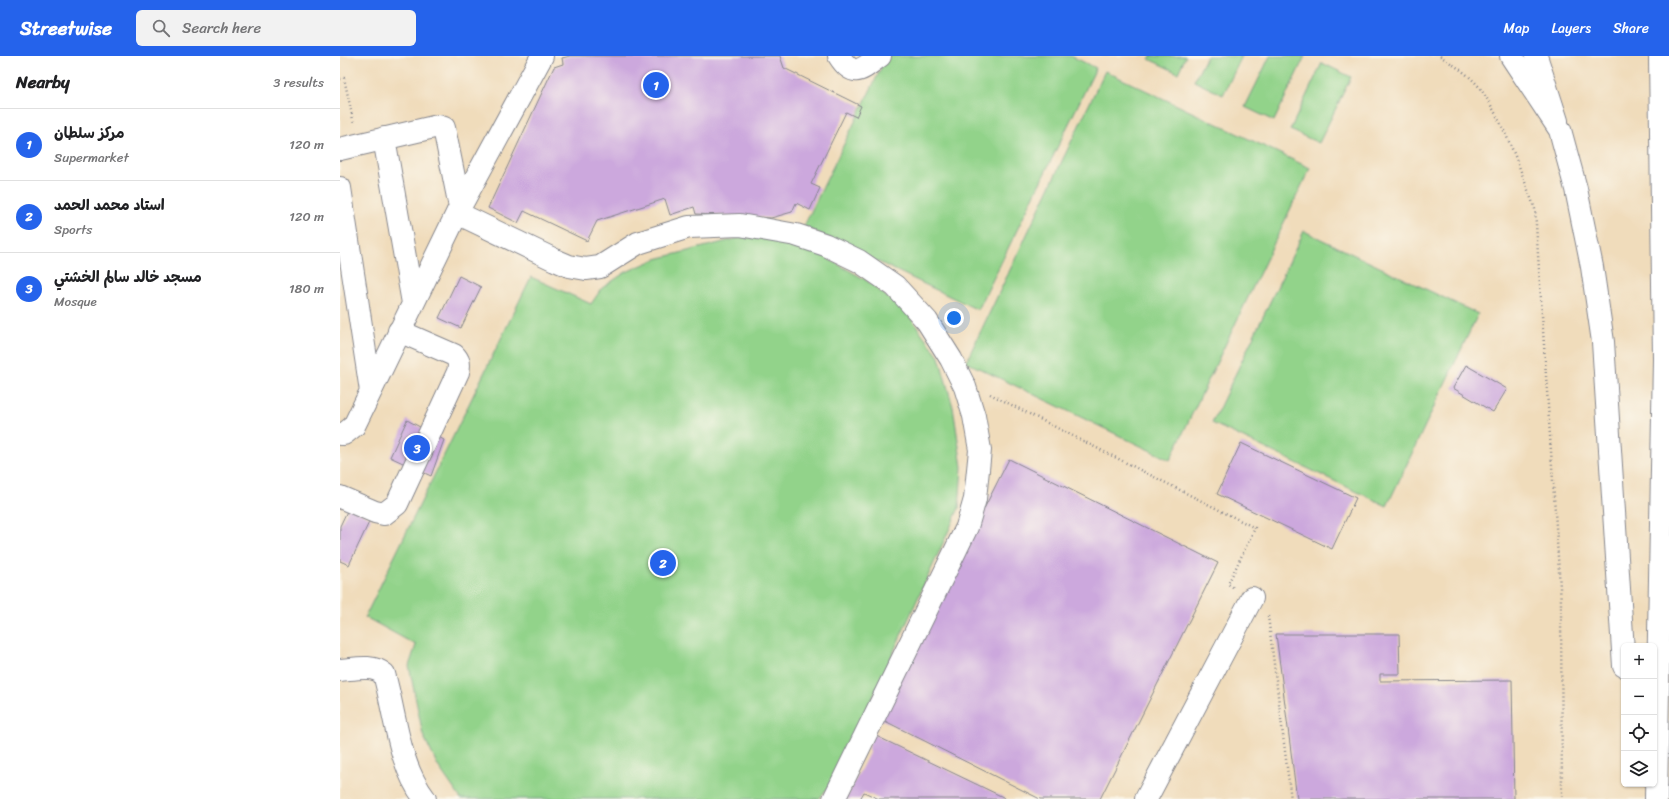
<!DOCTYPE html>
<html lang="en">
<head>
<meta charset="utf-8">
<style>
  :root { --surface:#fff; --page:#f2f2f2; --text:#202124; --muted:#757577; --line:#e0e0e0; --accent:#2563eb }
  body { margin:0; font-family:Sriracha,"Playpen Sans Arabic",sans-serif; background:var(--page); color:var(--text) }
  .controls { position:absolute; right:12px; bottom:12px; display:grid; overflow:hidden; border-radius:6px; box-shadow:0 1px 3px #0004 }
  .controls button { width:36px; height:36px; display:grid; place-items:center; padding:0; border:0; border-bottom:1px solid var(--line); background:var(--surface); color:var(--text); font:20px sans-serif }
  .you { position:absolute; left:614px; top:262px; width:14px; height:14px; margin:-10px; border:3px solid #fff; border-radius:50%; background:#1a73e8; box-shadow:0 0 0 6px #1a73e833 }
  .badge { display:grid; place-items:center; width:26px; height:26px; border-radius:50%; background:var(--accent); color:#fff; font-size:13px; font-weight:700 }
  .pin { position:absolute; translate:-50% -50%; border:2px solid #fff; box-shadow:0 1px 4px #0006 }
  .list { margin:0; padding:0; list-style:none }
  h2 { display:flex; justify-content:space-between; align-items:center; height:52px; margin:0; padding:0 16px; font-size:17px }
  h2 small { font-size:13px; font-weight:400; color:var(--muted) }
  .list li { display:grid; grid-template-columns:26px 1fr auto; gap:12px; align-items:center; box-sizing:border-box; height:72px; padding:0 16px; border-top:1px solid var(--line) }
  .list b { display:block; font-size:15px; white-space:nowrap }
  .list p { margin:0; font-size:13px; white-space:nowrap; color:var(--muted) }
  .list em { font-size:13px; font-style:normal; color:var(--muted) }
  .icon { flex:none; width:22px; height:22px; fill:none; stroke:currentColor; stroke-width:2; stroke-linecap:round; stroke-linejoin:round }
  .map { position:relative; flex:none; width:1329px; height:743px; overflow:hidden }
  header { display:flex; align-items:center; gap:24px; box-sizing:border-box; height:56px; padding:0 20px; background:var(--accent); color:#fff }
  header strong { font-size:19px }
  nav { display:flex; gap:22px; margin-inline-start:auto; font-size:14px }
  .search { width:280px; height:36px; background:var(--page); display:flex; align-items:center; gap:10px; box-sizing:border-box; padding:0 14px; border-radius:6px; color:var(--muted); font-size:15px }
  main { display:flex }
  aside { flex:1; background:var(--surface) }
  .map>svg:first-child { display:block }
</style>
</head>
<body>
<header>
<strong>Streetwise</strong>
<div class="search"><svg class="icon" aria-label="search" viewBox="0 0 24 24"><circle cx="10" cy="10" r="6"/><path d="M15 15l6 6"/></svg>Search here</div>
<nav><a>Map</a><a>Layers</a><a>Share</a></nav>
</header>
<main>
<aside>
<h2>Nearby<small>3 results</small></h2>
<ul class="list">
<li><span class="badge">1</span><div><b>مركز سلطان</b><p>Supermarket</p></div><em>120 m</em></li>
<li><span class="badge">2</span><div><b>استاد محمد الحمد</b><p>Sports</p></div><em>120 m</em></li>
<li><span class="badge">3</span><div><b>مسجد خالد سالم الخشتي</b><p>Mosque</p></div><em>180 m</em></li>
</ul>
</aside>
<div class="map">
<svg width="1329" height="743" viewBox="0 0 1329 743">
  <rect width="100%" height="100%" fill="#fbf7ec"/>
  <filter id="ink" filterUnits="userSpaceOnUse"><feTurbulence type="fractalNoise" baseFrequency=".025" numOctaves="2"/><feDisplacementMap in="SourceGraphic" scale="8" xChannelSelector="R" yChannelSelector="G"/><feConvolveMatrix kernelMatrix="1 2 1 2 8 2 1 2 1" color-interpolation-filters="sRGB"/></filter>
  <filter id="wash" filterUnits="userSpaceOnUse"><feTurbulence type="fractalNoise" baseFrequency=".012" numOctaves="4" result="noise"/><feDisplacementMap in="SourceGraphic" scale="16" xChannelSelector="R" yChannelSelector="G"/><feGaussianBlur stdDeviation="0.9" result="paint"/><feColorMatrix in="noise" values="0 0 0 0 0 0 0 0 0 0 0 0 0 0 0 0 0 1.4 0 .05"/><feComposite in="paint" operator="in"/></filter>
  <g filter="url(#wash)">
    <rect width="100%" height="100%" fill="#f0dcbb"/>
    <path fill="#92d38a" stroke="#568174" d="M 547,0 L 731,0 L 756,12 L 638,254 L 464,170 Z
      M 811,0 L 846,0 L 838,17 L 809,3 Z
      M 867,0 L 902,0 L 883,39 L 854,25 Z
      M 930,0 L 965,0 L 934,65 L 905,51 Z
      M 982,7 L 1011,21 L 979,87 L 950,74 Z
      M 765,15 L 970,112 L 830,404 L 626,306 Z
      M 964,175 L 1138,258 L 1047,450 L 872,367 Z
      M 403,181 L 447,185 L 485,201 L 526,224 L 568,258 L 599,301 L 613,351 L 622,411 L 619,452 L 497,720 L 479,743 L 121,743 L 98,710 L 83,679 L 69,610 L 76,589 L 25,561 L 191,221 L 251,248 L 262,232 L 286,216 L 316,203 Z"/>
    <g id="blocks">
      <path fill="#cca8dd" d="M 230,0 L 440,0 L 444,12 L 521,50 L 516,61 L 506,56 L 471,128 L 480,132 L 470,154 L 456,147 L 452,156 L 431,162 L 356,158 L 354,151 L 330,159 L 325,143 L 257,165 L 247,185 L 184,155 L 178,167 L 148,152 L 214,11 L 223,8 L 222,2 Z
        M 119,220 L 141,231 L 121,272 L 99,262 Z
        M 1126,309 L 1167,333 L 1153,356 L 1113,332 Z
        M 67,364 L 104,384 L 91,420 L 50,401 Z
        M 901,387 L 1016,442 L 992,493 L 877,438 Z
        M 669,403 L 878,507 L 760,743 L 700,743 L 539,662 Z
        M 9,451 L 31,462 L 9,509 L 0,505 L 0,470 Z
        M 936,578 L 1059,578 L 1060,618 L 1040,618 L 1040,625 L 1172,624 L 1174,743 L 957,743 Z
        M 530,677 L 665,742 L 665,743 L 539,743 L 524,736 L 520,743 L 506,743 L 529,697 Z"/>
    </g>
  </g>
  <g filter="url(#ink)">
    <use href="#blocks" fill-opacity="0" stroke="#86868c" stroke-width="1"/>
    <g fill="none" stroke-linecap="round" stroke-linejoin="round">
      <g stroke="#86868c" stroke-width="24">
        <path id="minor" d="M 499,0 C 514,24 522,13 540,0
          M 44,82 L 73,247
          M 0,93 L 98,70 L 104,72 L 120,151
          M 0,132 L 31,335
          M 117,157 L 215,204 L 229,210 L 246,213 L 260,211 L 298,187 L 349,171 L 400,169 L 456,179 L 486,189 L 519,205 L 555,230 L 587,265 L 611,303 L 625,331 L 634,360 L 640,394 L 635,443 L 627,471 L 494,743
          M 0,378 L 4,378 L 14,370 L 120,151 L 202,0
          M 0,441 L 35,456 L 44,458 L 57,448 L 118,316 C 120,308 119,304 114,299 L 59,275
          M 0,614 C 14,613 33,608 44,618 C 56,660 58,708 85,743
          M 806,743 L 912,542"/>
      </g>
      <g stroke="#86868c" stroke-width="24">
        <path id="major" d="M 1196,0 L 1217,65"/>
      </g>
      <g stroke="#86868c" stroke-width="24">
        <path id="highway" d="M 1171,0 L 1220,74 L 1236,133 L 1252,211 L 1263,286 L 1284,610
          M 1316,743 L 1324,303 L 1320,0"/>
      </g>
      <path stroke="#86868c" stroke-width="2.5" stroke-dasharray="1 3" stroke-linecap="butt" d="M 1100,0 C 1115,10 1132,20 1142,35 C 1166,71 1180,113 1195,153 L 1221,546 L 1222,743
        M 0,23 L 4,22 L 14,68
        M 650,338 L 915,472 L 888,528 L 894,532
        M 928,560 L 951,743"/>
      <use href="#minor" stroke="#fff" stroke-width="22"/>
      <use href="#major" stroke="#fff" stroke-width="22"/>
      <use href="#highway" stroke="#fff" stroke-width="22"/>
    </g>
  </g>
</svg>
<div class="controls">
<button>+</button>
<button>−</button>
<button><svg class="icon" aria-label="locate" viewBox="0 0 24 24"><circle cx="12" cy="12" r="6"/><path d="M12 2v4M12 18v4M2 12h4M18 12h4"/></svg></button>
<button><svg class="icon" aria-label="layers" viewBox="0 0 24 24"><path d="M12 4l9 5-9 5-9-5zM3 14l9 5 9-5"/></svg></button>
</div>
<div class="you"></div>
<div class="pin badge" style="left:316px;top:29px">1</div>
<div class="pin badge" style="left:323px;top:507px">2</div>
<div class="pin badge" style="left:77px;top:392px">3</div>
</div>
</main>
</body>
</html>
